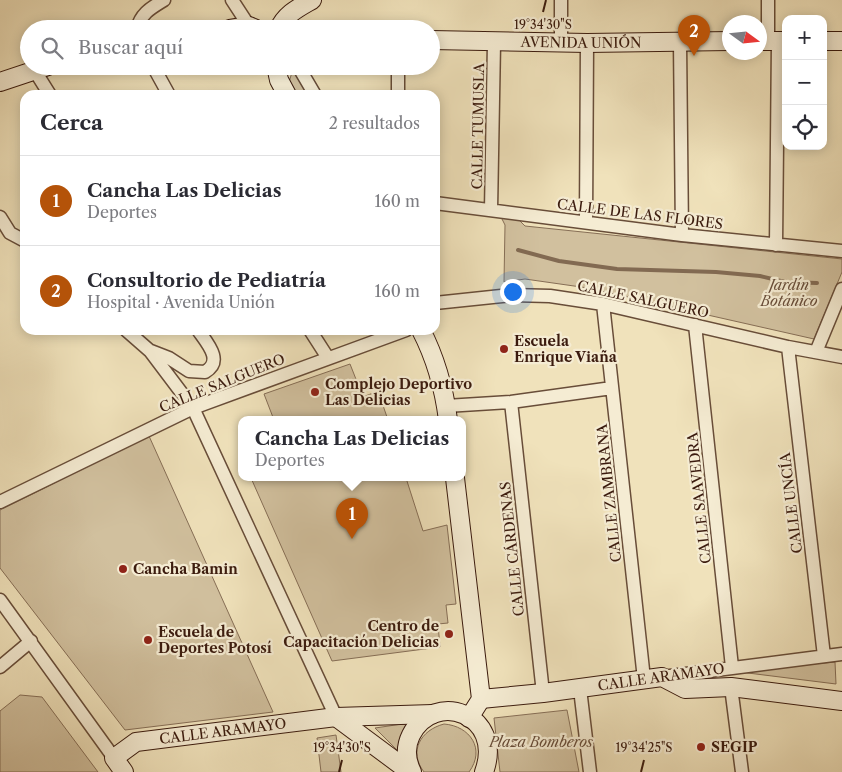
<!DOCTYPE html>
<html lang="es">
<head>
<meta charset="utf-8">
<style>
  :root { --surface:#fff; --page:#f2f2f3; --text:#2b2b33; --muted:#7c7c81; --line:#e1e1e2; --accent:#b45309 }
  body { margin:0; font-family:"Libre Caslon Text",serif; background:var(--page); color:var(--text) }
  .controls { position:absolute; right:15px; top:15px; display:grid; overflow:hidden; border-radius:10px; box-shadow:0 2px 12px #0003 }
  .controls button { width:45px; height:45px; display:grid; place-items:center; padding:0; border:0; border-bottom:1px solid var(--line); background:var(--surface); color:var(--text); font:25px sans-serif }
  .compass { position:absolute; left:722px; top:15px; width:45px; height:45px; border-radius:50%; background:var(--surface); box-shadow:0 2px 12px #0003; rotate:105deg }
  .you { position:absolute; left:512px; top:291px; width:18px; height:18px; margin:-12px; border:4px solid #fff; border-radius:50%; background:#1a73e8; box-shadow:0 0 0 8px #1a73e833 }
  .badge { display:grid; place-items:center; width:32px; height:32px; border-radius:50%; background:var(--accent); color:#fff; font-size:16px; font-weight:700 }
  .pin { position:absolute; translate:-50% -41px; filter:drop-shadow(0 1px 2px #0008) }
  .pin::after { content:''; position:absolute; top:26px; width:18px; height:15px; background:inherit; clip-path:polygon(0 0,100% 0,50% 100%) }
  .popup { position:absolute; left:238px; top:416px; width:228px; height:65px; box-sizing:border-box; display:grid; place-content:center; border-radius:10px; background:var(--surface); filter:drop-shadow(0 1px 4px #0005); font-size:16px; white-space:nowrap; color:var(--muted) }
  .popup b { font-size:19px; color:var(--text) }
  .popup::after { content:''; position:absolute; left:50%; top:100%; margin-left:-10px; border:10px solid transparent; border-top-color:var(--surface) }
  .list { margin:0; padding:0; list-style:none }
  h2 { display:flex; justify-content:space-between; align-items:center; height:65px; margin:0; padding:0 20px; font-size:21px }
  h2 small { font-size:16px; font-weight:400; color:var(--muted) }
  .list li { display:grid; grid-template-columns:32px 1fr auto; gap:15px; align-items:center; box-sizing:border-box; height:90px; padding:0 20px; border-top:1px solid var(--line) }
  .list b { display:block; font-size:19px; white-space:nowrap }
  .list p { margin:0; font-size:16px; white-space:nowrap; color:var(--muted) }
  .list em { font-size:16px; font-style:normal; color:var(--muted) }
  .icon { flex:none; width:28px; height:28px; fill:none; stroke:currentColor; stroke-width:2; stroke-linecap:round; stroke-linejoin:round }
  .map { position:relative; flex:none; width:842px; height:772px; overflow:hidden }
  .search { position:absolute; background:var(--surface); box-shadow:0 2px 12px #0003; left:20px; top:20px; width:420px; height:55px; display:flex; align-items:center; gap:12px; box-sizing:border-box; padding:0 18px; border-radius:28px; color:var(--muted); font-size:19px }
  .panel { position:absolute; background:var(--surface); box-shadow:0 2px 12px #0003; left:20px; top:90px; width:420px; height:245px; border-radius:15px }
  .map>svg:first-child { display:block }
</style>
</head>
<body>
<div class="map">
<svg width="842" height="772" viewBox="0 0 842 772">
  <rect width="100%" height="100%" fill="#f0e2bb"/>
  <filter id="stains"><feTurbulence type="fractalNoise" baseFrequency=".004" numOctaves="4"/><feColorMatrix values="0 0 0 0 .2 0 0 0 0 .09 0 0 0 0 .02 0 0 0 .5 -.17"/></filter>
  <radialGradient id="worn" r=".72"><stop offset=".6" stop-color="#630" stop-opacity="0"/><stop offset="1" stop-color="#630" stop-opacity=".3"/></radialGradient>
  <path fill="#d1c09e" stroke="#866e56" d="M 293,69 L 308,95 L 292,95 L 289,82 Z
    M 501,217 L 517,218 L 525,226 L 842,259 L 842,272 L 814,339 L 588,288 L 525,279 L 504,282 L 505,225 Z
    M 350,364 L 363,397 L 378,391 L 388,420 L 274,420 L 264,394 Z
    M 149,436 L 273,712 L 125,730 L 0,568 L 0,510 Z
    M 251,478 L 406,478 L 423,531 L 447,525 L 456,604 L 446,605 L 448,623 L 438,624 L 440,647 L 332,661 Z
    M 835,662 L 836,684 L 732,671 Z
    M 20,695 L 42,697 L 98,772 L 0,772 L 0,711 Z
    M 567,710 L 579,772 L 500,772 L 494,718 Z
    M 409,723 C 402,732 398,742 399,752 L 375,728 Z
    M 444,724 C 470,726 486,749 469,772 L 424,772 C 408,751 421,730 444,724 Z
    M 336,735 L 341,772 L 321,772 L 317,738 Z"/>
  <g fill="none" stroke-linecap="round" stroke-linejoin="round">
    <path stroke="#826a52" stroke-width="4" d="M 518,250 L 559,261 L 617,269 L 716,272 L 760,276 L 785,282 L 817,283"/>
    <g stroke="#684d39" stroke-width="15">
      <path id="street" d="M 232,0 L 249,26
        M 561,0 L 561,43
        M 768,0 L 768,41
        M 137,29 C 141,13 151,8 164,0
        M 680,42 L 682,235
        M 153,66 L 169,95
        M 298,66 L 315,95
        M 398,66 L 398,95
        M 35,71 L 50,95
        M 435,203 L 682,235 L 842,251
        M 491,210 L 494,43
        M 0,217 L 10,233 L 25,241
        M 586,222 L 587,43
        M 776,245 L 778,41
        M 435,303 L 511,295 L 550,296 L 603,304 L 788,347 L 842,357
        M 603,304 L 644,679
        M 695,325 L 732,667
        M 126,330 L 150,351 L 193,408 L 336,717
        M 310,330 L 328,358
        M 788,347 L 824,656
        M 151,351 L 169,358 L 189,371 L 205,372 C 224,361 207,343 198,330
        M 816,352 L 842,289
        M 511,402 L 543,693
        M 446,406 L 511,402 L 612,388
        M 0,502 L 193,408 L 406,330
        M 0,600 L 114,758
        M 0,667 L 31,641
        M 662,677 L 842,654
        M 731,687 L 742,772
        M 580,689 L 590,772"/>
    </g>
    <g stroke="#3b1b0e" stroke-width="20">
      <g id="secondary">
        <path d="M 230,29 L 249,26 L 256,29"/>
        <path d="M 279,29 C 285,14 300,7 312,0"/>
        <path id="s1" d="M 431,40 L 587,43 L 730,41"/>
        <path d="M 760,41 L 786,41"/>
        <path d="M 823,41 L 842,41"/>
        <path d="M 276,66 L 279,80 L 287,95"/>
        <path d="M 0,82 L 48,66"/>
        <path d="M 421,330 C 436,359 444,388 448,420"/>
        <path d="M 455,478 L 481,699 L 469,718"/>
        <path d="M 481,699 L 543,693 L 662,677 L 685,689 L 731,687 L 842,701"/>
        <path d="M 336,717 L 410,772"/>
        <path id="s2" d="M 124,772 L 114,758 L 136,742 L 336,717 L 433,714"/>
        <path d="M 412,772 C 406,760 405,747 411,735 C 434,689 505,714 484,772"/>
      </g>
    </g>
    <use href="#street" stroke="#f5ecd3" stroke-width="12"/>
    <use href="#secondary" stroke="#f5ecd3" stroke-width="18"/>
  </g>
  <path fill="none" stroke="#3b1b0e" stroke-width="2" d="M 543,12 L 546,0M 339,772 L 342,760M 641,772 L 644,760"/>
  <g fill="#8f2418" stroke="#f5ecd3" stroke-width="2">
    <circle cx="504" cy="349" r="5"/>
    <circle cx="315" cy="392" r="5"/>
    <circle cx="123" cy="569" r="5"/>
    <circle cx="449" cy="634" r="5"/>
    <circle cx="148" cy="640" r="5"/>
    <circle cx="701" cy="747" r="5"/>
  </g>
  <g text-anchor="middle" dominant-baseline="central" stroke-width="4.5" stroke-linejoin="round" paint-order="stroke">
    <g font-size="14" fill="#3b1b0e" stroke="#f5ecd3">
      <text stroke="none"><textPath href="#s1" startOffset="150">AVENIDA UNIÓN</textPath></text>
      <text transform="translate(478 126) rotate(-89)">CALLE TUMUSLA</text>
      <text transform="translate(640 214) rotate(7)">CALLE DE LAS FLORES</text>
      <text transform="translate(643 299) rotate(12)">CALLE SALGUERO</text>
      <text transform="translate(222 383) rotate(-22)">CALLE SALGUERO</text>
      <text transform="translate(609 493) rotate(-96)">CALLE ZAMBRANA</text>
      <text transform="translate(699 498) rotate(-96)">CALLE SAAVEDRA</text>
      <text transform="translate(791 503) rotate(-97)">CALLE UNCÍA</text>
      <text transform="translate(512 549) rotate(-96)">CALLE CÁRDENAS</text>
      <text transform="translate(661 677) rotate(-8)">CALLE ARAMAYO</text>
      <text stroke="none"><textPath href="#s2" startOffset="132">CALLE ARAMAYO</textPath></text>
    </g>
    <g font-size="14" font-style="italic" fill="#684d39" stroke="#f5ecd3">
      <text x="789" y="285">Jardín<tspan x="789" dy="16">Botánico</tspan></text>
      <text x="541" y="742">Plaza Bomberos</text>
    </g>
    <g font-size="14" font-weight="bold" fill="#3b1b0e" stroke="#f5ecd3" text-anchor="start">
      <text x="514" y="341">Escuela<tspan x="514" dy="16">Enrique Viaña</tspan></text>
      <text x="325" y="384">Complejo Deportivo<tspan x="325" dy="16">Las Delicias</tspan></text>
      <text x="133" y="569">Cancha Bamin</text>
      <text x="439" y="626" text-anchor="end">Centro de<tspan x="439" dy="16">Capacitación Delicias</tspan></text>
      <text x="158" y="632">Escuela de<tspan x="158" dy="16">Deportes Potosí</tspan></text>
      <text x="711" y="747">SEGIP</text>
    </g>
  </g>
  <g font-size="12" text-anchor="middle" fill="#3b1b0e" stroke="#f5ecd3" stroke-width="4.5" stroke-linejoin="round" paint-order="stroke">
    <text x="543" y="29">19°34'30"S</text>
    <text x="342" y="752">19°34'30"S</text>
    <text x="644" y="752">19°34'25"S</text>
  </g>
  <rect width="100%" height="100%" filter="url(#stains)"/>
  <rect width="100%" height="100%" fill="url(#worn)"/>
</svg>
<div class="controls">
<button>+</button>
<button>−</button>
<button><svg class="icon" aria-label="locate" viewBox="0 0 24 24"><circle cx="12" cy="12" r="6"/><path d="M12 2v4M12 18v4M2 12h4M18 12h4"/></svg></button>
</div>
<svg class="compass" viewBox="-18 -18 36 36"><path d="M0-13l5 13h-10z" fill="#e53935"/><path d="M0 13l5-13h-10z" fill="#7c7c81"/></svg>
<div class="you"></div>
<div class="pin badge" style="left:352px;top:539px">1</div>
<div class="popup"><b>Cancha Las Delicias</b>Deportes</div>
<div class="pin badge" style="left:694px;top:56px">2</div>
<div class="search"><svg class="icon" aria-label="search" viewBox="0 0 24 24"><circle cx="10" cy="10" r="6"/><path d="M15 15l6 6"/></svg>Buscar aquí</div>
<section class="panel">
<h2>Cerca<small>2 resultados</small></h2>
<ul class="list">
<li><span class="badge">1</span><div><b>Cancha Las Delicias</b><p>Deportes</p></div><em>160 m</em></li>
<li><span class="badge">2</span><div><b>Consultorio de Pediatría</b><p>Hospital · Avenida Unión</p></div><em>160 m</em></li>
</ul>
</section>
</div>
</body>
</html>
